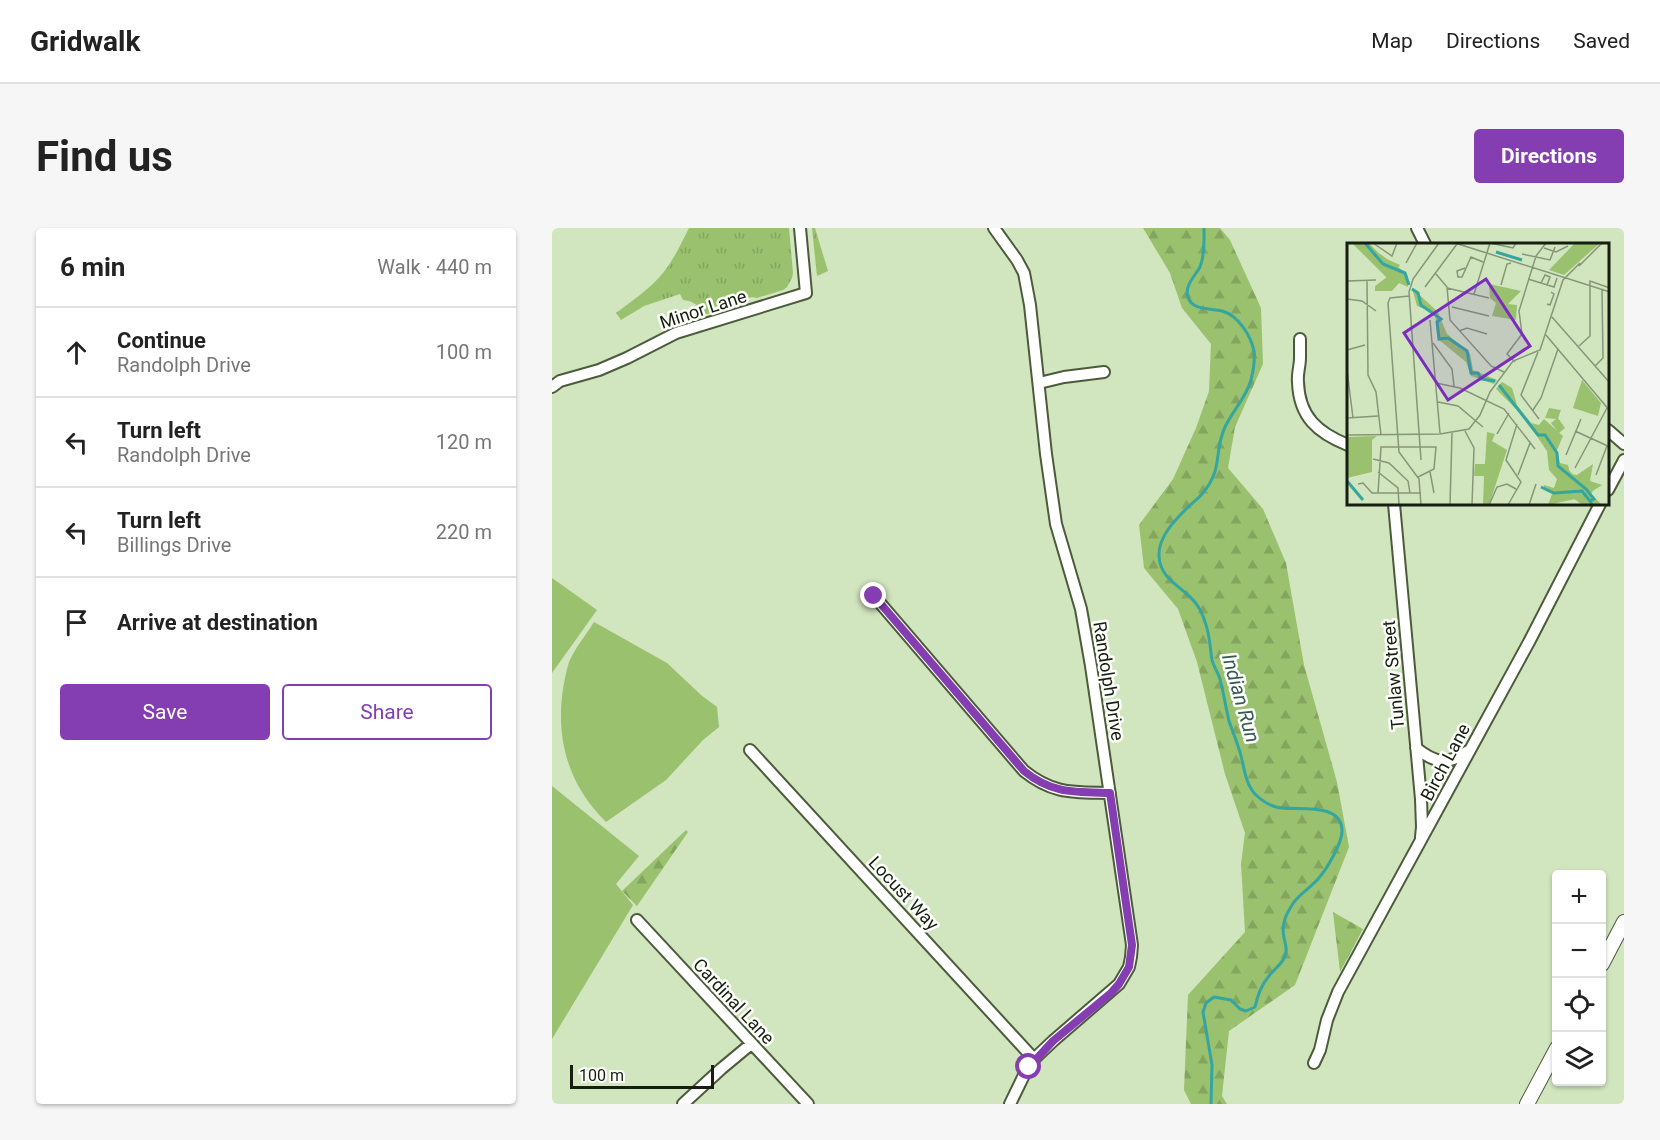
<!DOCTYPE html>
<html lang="en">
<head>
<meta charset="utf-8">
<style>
  :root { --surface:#fff; --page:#f6f6f6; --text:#222; --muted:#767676; --line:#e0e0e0; --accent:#853eb1 }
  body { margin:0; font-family:Roboto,sans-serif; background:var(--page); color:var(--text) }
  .controls { position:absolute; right:18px; bottom:18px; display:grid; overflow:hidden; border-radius:6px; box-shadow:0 2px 4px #0004 }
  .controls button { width:54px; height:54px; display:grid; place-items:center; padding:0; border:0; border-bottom:2px solid var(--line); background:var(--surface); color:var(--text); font:30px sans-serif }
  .scale { position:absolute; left:18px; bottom:15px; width:144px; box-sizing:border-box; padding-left:6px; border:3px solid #171e11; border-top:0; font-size:16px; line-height:21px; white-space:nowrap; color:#171e11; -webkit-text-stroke:4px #fdfffb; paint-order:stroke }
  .stop { position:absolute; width:18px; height:18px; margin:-14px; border:4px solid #853eb1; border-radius:50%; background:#fff }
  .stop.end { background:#853eb1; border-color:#fff; box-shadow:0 2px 6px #0008 }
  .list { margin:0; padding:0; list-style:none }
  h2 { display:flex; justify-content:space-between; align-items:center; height:78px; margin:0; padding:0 24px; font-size:26px }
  h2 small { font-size:20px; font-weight:400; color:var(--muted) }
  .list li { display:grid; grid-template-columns:39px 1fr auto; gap:18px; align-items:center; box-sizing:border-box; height:90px; padding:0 24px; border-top:2px solid var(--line) }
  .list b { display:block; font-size:22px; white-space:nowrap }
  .list p { margin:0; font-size:20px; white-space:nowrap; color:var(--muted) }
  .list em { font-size:20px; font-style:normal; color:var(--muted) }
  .actions { display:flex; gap:12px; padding:18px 24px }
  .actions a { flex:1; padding:14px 0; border:2px solid var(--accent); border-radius:6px; text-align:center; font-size:21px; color:var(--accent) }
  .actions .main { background:var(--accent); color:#fff }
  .icon { flex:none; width:33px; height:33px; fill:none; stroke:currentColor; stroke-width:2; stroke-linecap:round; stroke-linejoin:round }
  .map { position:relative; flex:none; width:1072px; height:876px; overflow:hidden; border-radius:6px }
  header { display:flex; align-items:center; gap:36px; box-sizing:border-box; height:84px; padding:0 30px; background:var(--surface); border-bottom:2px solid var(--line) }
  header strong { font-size:28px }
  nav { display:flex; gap:33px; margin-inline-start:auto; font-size:21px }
  .intro { display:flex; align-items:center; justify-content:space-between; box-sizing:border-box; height:144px; padding:0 36px }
  h1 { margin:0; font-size:42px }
  .button { padding:15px 27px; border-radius:6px; background:var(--accent); color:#fff; font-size:21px; font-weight:700 }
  main { display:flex; gap:36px; padding:0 36px }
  aside { flex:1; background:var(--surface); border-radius:6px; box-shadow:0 2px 4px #0004 }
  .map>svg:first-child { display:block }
</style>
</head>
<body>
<header>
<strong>Gridwalk</strong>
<nav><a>Map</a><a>Directions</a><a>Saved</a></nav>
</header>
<div class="intro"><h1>Find us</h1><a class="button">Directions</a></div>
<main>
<aside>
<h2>6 min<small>Walk · 440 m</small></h2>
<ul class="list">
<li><svg class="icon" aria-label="ahead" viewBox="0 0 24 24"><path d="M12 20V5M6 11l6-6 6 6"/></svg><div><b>Continue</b><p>Randolph Drive</p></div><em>100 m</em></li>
<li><svg class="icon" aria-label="left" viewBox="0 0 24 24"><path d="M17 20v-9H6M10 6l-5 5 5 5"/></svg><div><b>Turn left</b><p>Randolph Drive</p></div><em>120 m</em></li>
<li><svg class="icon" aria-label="left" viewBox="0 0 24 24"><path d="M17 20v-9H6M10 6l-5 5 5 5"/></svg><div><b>Turn left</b><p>Billings Drive</p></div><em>220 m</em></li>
<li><svg class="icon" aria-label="arrive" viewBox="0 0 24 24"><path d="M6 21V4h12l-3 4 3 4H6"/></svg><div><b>Arrive at destination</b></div></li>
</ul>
<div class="actions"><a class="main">Save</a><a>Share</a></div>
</aside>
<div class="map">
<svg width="1072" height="876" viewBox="0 0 1072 876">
  <defs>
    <pattern id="grass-tufts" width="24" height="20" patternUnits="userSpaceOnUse" patternTransform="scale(1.5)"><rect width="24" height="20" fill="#99c16e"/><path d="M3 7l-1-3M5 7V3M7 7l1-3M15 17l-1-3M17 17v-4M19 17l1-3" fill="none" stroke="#83a55e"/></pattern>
    <pattern id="forest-firs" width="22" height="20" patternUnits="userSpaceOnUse" patternTransform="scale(1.5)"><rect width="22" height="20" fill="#99c16e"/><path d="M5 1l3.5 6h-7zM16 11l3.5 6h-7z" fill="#83a55e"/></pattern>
  </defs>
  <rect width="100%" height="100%" fill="#d1e5bf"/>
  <path fill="url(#grass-tufts)" d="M 137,0 L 237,0 L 241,45 L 240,50 L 235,59 L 231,62 L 205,70 L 200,69 L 181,74 L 178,78 L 173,80 L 171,76 L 159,80 L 160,84 L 155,86 L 148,83 C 145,75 139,73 131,72 L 128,66 L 92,78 L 69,92 L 64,85 C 80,73 99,60 111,45 C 122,31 129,16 137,0 Z
    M 260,0 L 263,0 L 276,43 L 265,48 Z"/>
  <path fill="url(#forest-firs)" d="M 591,0 L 668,0 L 678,12 L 709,80 L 711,136 L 683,199 L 676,240 L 711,281 L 734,335 L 752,437 L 785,554 L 797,619 L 743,757 L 677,803 L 670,868 L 675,876 L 639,876 L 632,862 L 636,767 L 693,704 L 689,636 L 693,605 L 673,546 L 645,434 L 626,381 L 592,340 L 587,297 L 621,251 L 644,200 L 657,163 L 659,116 L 630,80 L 618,45 Z
    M 134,602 L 136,604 L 85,678 L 70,663 Z
    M 781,684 L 811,701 L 788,744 Z"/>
  <path fill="#99c16e" d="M 0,350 L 45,382 L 0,445 Z
    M 42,394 L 115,435 L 149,467 L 165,479 L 167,499 L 151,512 L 114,552 L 54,594 C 9,550 0,493 17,434 C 23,420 34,407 42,394 Z
    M 0,558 L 87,628 L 64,656 L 81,677 L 0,811 Z"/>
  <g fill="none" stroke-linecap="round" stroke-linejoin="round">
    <path stroke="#34a6a1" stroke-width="3" d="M 652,0 C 652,12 653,27 648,39 C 643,48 632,58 636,69 C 640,83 659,80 670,83 C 686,87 699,108 702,123 C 703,132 701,144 699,152 C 694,170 681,182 673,199 C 661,225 672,241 650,266 C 646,271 640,275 636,279 C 623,292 606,309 607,328 C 608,351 629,358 642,373 C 647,379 651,387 653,394 C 658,407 658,420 660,432 C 662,440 668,447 669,455 C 672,468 674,480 677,493 C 680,502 684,511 687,521 C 692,535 692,554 703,566 C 708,571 717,577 724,579 C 741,584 790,572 790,603 C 790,615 775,641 766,651 C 759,659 749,665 742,674 C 734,686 729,696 732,710 C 733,714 735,721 734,725 C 733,734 722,741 717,748 C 709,757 706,767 703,779 L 694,783 L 688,781 L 679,772 L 662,769 L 654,775 L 651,784 L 660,837 L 659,876"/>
    <g stroke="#4b5b3b" stroke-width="14">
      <path id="minor" d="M 442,0 L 465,32 L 472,45 L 478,77 L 494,226 L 504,296 L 529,381 L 539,438 L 580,717 L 579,729 L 577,739 L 567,756 L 501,813 L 482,831 L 473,845 L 458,876
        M 865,0 L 873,16
        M 748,111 C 748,117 748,124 748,130 C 748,138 745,146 746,154 C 747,189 766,205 796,217
        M 487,155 L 512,149 L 552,144
        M 0,159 L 8,153 L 47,142 L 75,130 L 124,105 L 254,65 L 248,0
        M 1056,202 L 1072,216
        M 1056,262 L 1072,232
        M 842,276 L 869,571 L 870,599 L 869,609
        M 322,368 L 472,543 C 502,567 522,564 558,565
        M 864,520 C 883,535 895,538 916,523
        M 198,522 L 482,831
        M 85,692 L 256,876
        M 762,835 L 768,822 L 775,792 L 786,764 L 977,414 L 1048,276
        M 131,876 L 169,841 L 199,816"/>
    </g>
    <g stroke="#4b5b3b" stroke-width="16">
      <path id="tertiary" d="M 1050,736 L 1072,694
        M 975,876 L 1005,820"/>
    </g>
    <use href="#minor" stroke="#fff" stroke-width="10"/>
    <use href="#tertiary" stroke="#fff" stroke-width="14"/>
  </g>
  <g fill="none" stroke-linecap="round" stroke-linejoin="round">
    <path stroke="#853eb1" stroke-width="8" d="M 322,368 L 472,543 C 500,566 523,564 558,565 L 580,717 L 577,739 L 567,756 L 559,765 L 501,813 L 477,839"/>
  </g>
  <g text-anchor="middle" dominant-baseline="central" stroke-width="5" stroke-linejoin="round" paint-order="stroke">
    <g font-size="18" fill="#171e11" stroke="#fdfffb">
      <text transform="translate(151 81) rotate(-18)">Minor Lane</text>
      <text transform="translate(841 447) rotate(-95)">Tunlaw Street</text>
      <text transform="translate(557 453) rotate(81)">Randolph Drive</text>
      <text transform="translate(893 534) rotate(-62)">Birch Lane</text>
      <text transform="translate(352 665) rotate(47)">Locust Way</text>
      <text transform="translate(182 773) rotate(47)">Cardinal Lane</text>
    </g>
    <g font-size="20" font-style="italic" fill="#365856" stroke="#fdfffb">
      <text transform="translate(689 470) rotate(74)">Indian Run</text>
    </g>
  </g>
  <g transform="translate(795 15)">
    <rect width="262" height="262" fill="#d1e5bf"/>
    <path d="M 228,0 L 253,0 L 217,32 L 202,27 Z" fill="#99c16e"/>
    <path d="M 21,2 L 59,30 L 61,44 L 52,40 L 45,48 L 28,48 L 28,43 L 44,31 L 20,11 ZM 65,45 L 91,69 L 100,91 L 123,110 L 126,127 L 150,137 L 147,141 L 124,133 L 119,119 L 91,96 L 88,70 L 70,63 ZM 155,139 L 165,145 L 170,162 L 184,180 L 192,182 L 197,176 L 216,193 L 210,207 L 213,220 L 221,222 L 223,231 L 230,232 L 246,221 L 243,238 L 255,242 L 241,251 L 246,262 L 235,262 L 228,256 L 201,262 L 205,251 L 197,247 L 197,242 L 207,245 L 210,236 L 202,227 L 200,208 L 176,173 L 149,146 ZM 140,189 L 148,191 L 145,198 L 160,207 L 142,262 L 136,262 L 137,233 L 127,233 L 128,221 L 138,221 Z" fill="#99c16e"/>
    <path d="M 5,0 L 22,0 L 35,14 L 53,22 L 44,39 ZM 235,137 L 254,160 L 251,173 L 226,165 ZM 196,192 L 206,204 L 213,224 L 218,229 L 219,224 L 231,237 L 237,229 L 241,239 L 249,242 L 244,251 L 255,262 L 237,262 L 214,248 L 217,235 L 195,196 ZM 30,193 L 25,197 L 25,229 L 0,235 L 0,194 Z" fill="#99c16e"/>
    <path d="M 142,41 L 174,48 L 161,61 L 170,62 L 169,77 L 145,73 L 149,60 L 143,55 ZM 202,165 L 214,167 L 211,175 L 218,185 L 212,190 L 204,180 L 209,176 L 198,175 Z" fill="#99c16e"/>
    <path fill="none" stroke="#34a6a1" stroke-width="3" d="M 18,0 L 36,21 L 58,30 L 62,42M 149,9 L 175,17M 65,46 L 71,50 L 74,62 L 94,76 L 90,79 L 92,96 L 101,95 L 120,108 L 124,130 L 131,130 L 134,136 L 148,138M 152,142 L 191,192 L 198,192 L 210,210 L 211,223 L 239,246 L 247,256 L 243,258 L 245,262M 0,238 L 16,257M 194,244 L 207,250 L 235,248 L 243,258"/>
    <path fill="none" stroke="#879579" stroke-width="1.5" d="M 26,0 L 45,13 L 50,0M 108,0 L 263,49M 197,5 L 209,9 L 221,3M 175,11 L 203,17 L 208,4M 59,20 L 70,0M 232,23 L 255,0M 118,25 L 110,28 L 111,34 L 115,34 L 124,14 L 136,19M 89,31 L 100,44 L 103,77 L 144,123 L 157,129M 181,36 L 207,44 L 210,35M 20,37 L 21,132 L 29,149 L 34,192M 0,38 L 29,37M 194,40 L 198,32 L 203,34 L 200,42M 154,42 L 160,21 L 164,20M 78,44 L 110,1M 100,45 L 142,55M 127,51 L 143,0 L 166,5 L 169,0M 62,53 L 43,55 L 41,60 L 52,209 L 72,236 L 74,262M 0,56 L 15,58 L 29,68M 200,61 L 203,62 L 207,51 L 204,49M 105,64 L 142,73M 205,74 L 263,140M 83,77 L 93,190M 112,88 L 120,85 L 140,91M 199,92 L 263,168M 86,100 L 105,126 L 107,143M 232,103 L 243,93 L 243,38 L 263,45M 0,107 L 18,102M 191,109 L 174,152 L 192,176M 168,119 L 160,111 L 175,91 L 172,68 L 189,13 L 199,0M 248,123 L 256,115 L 255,47M 0,127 L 6,175M 89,140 L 113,145 L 157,166 L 188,206M 91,159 L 111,163 L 136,184M 186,167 L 194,155 L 211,106M 0,175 L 31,173M 118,188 L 127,205 L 125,262M 228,188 L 263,204M 150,191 L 162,170M 0,192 L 93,191 L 122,186 L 133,172 L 143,149 L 166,118 L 193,107 L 216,37 L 233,20M 219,212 L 234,176M 26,216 L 42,220 L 61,238 L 63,250M 74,217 L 62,49 L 66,36 L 92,0M 228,225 L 260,165M 31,229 L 51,245 L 52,262M 83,229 L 87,250M 171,232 L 183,200M 249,232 L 260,203M 11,241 L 16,240 L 25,250 L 74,250M 31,250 L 34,204 L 89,204 L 87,226 L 71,234M 103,262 L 105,190M 142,262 L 150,244 L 160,241 L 169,246M 161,262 L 174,239 L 159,217 L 170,181M 182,262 L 189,241"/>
    <path fill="#7b2cbf" fill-opacity="0.15" stroke="#7b2cbf" stroke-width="3" d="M 139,36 L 183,103 L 101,157 L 57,90 Z"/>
    <rect width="262" height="262" fill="none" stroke="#171e11" stroke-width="3"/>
  </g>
</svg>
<div class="controls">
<button>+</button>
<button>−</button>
<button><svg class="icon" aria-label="locate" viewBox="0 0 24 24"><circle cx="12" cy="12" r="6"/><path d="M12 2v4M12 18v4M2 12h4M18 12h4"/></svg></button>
<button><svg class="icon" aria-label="layers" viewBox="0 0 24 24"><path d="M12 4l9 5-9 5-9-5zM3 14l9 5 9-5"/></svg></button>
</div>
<div class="scale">100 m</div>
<div class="stop" style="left:477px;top:839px"></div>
<div class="stop end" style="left:322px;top:368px"></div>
</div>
</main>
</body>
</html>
